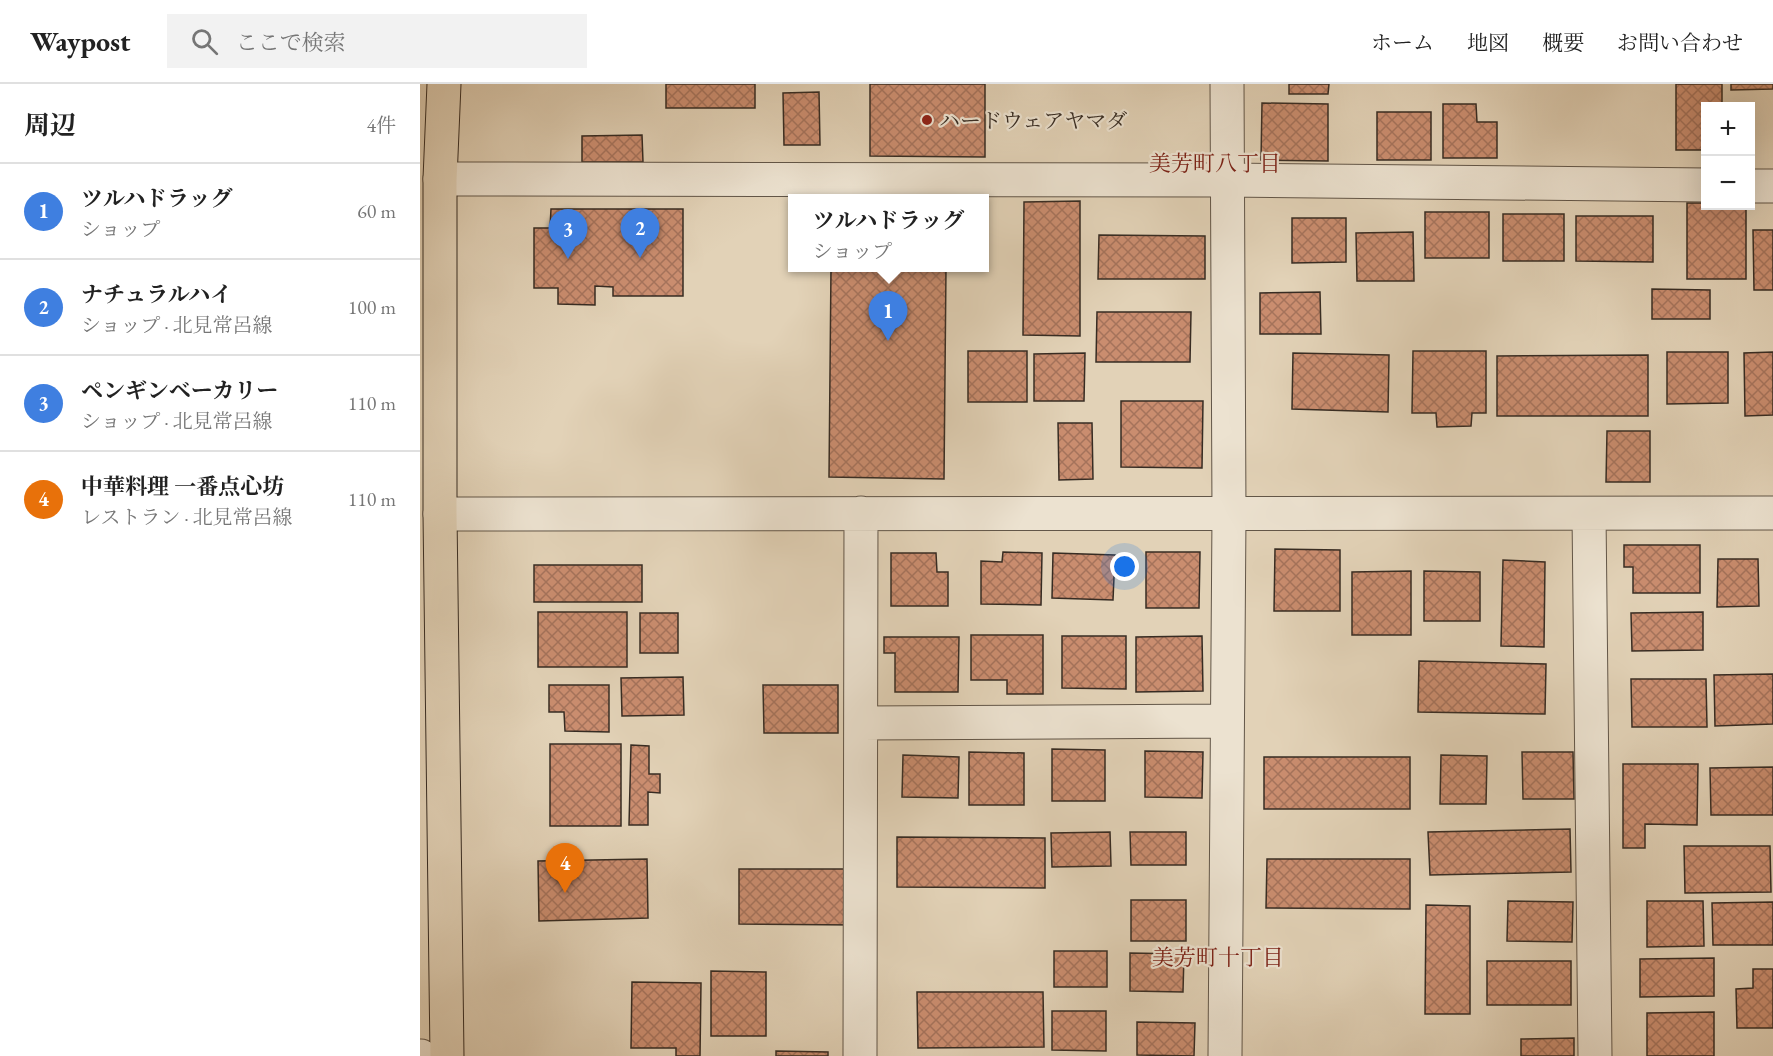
<!DOCTYPE html>
<html lang="ja">
<head>
<meta charset="utf-8">
<style>
  :root { --surface:#fff; --page:#f2f2f2; --text:#222; --muted:#767676; --line:#e0e0e0; --accent:#0f766e }
  body { margin:0; font-family:"EB Garamond","Noto Serif JP",serif; background:var(--page); color:var(--text) }
  .controls { position:absolute; right:18px; top:18px; display:grid; overflow:hidden; border-radius:0px; box-shadow:0 6px 24px #0002 }
  .controls button { width:54px; height:54px; display:grid; place-items:center; padding:0; border:0; border-bottom:2px solid var(--line); background:var(--surface); color:var(--text); font:30px sans-serif }
  .you { position:absolute; left:705px; top:483px; width:21px; height:21px; margin:-15px; border:4px solid #fff; border-radius:50%; background:#1a73e8; box-shadow:0 0 0 9px #1a73e833 }
  .badge { display:grid; place-items:center; width:39px; height:39px; border-radius:50%; background:var(--accent); color:#fff; font-size:20px; font-weight:700 }
  .pin { position:absolute; translate:-50% -50px; filter:drop-shadow(0 2px 3px #0008) }
  .pin::after { content:''; position:absolute; top:32px; width:21px; height:18px; background:inherit; clip-path:polygon(0 0,100% 0,50% 100%) }
  .popup { position:absolute; left:368px; top:110px; width:201px; height:78px; box-sizing:border-box; display:grid; place-content:center; border-radius:0px; background:var(--surface); filter:drop-shadow(0 2px 4px #0005); font-size:20px; white-space:nowrap; color:var(--muted) }
  .popup b { font-size:22px; color:var(--text) }
  .popup::after { content:''; position:absolute; left:50%; top:100%; margin-left:-12px; border:12px solid transparent; border-top-color:var(--surface) }
  .list { margin:0; padding:0; list-style:none }
  h2 { display:flex; justify-content:space-between; align-items:center; height:78px; margin:0; padding:0 24px; font-size:26px }
  h2 small { font-size:20px; font-weight:400; color:var(--muted) }
  .list li { display:grid; grid-template-columns:39px 1fr auto; gap:18px; align-items:center; box-sizing:border-box; height:96px; padding:0 24px; border-top:2px solid var(--line) }
  .list b { display:block; font-size:22px; white-space:nowrap }
  .list p { margin:0; font-size:20px; white-space:nowrap; color:var(--muted) }
  .list em { font-size:20px; font-style:normal; color:var(--muted) }
  .icon { flex:none; width:33px; height:33px; fill:none; stroke:currentColor; stroke-width:2; stroke-linecap:round; stroke-linejoin:round }
  .map { position:relative; flex:none; width:1353px; height:972px; overflow:hidden }
  header { display:flex; align-items:center; gap:36px; box-sizing:border-box; height:84px; padding:0 30px; background:var(--surface); border-bottom:2px solid var(--line) }
  header strong { font-size:28px }
  nav { display:flex; gap:33px; margin-inline-start:auto; font-size:21px }
  .search { width:420px; height:54px; background:var(--page); display:flex; align-items:center; gap:15px; box-sizing:border-box; padding:0 21px; border-radius:0px; color:var(--muted); font-size:22px }
  main { display:flex }
  aside { flex:1; background:var(--surface) }
  .map>svg:first-child { display:block }
</style>
</head>
<body>
<header>
<strong>Waypost</strong>
<div class="search"><svg class="icon" aria-label="search" viewBox="0 0 24 24"><circle cx="10" cy="10" r="6"/><path d="M15 15l6 6"/></svg>ここで検索</div>
<nav><a>ホーム</a><a>地図</a><a>概要</a><a>お問い合わせ</a></nav>
</header>
<main>
<aside>
<h2>周辺<small>4件</small></h2>
<ul class="list">
<li><span class="badge" style="background:#3f7fe0">1</span><div><b>ツルハドラッグ</b><p>ショップ</p></div><em>60 m</em></li>
<li><span class="badge" style="background:#3f7fe0">2</span><div><b>ナチュラルハイ</b><p>ショップ · 北見常呂線</p></div><em>100 m</em></li>
<li><span class="badge" style="background:#3f7fe0">3</span><div><b>ペンギンベーカリー</b><p>ショップ · 北見常呂線</p></div><em>110 m</em></li>
<li><span class="badge" style="background:#e8710a">4</span><div><b>中華料理 一番点心坊</b><p>レストラン · 北見常呂線</p></div><em>110 m</em></li>
</ul>
</aside>
<div class="map">
<svg width="1353" height="972" viewBox="0 0 1353 972">
  <defs>
    <pattern id="building-cross-hatch" width="8" height="8" patternUnits="userSpaceOnUse" patternTransform="scale(1.5)"><rect width="8" height="8" fill="#ca8d6f"/><path d="M0 0l8 8M0 8l8-8" fill="none" stroke="#a5735b"/></pattern>
  </defs>
  <rect width="100%" height="100%" fill="#e2d2b7"/>
  <filter id="stains"><feTurbulence type="fractalNoise" baseFrequency=".00333" numOctaves="4"/><feColorMatrix values="0 0 0 0 .2 0 0 0 0 .09 0 0 0 0 .02 0 0 0 .5 -.17"/></filter>
  <radialGradient id="worn" r=".72"><stop offset=".6" stop-color="#630" stop-opacity="0"/><stop offset="1" stop-color="#630" stop-opacity=".3"/></radialGradient>
  <path fill="url(#building-cross-hatch)" stroke="#372c23" stroke-width="1.5" d="M 246,0 L 335,0 L 335,24 L 246,24 Z
    M 450,0 L 565,0 L 565,73 L 450,72 Z
    M 869,0 L 909,0 L 908,10 L 869,10 Z
    M 1256,0 L 1302,0 L 1302,22 L 1286,22 L 1286,66 L 1256,66 Z
    M 1311,0 L 1353,0 L 1353,5 L 1311,6 Z
    M 399,8 L 400,61 L 364,61 L 363,9 Z
    M 842,19 L 908,20 L 908,77 L 841,76 Z
    M 1023,20 L 1056,20 L 1057,38 L 1077,38 L 1077,74 L 1023,74 Z
    M 957,28 L 1011,28 L 1011,76 L 957,76 Z
    M 222,51 L 223,78 L 162,78 L 162,52 Z
    M 660,117 L 660,252 L 603,251 L 604,118 Z
    M 1267,119 L 1286,119 L 1286,122 L 1326,122 L 1326,195 L 1267,195 Z
    M 131,125 L 263,125 L 263,212 L 193,212 L 193,203 L 175,202 L 175,221 L 138,220 L 138,204 L 114,204 L 114,144 L 130,144 Z
    M 1005,128 L 1069,128 L 1069,174 L 1005,174 Z
    M 1083,130 L 1144,130 L 1144,177 L 1083,177 Z
    M 1156,132 L 1233,132 L 1233,178 L 1156,177 Z
    M 872,134 L 926,134 L 926,178 L 872,179 Z
    M 1333,146 L 1353,146 L 1353,206 L 1334,206 Z
    M 993,148 L 994,197 L 937,197 L 936,149 Z
    M 679,151 L 785,152 L 785,195 L 678,195 Z
    M 411,184 L 526,184 L 524,395 L 409,393 Z
    M 1232,205 L 1290,206 L 1290,235 L 1232,235 Z
    M 900,208 L 901,250 L 840,250 L 840,209 Z
    M 677,228 L 771,228 L 770,278 L 676,278 Z
    M 548,267 L 607,267 L 607,318 L 548,318 Z
    M 993,267 L 1066,267 L 1066,329 L 1052,329 L 1051,342 L 1017,343 L 1016,329 L 992,329 Z
    M 1247,268 L 1308,268 L 1308,319 L 1247,320 Z
    M 1353,268 L 1353,331 L 1325,332 L 1324,269 Z
    M 665,269 L 664,317 L 614,317 L 614,270 Z
    M 873,269 L 969,271 L 968,328 L 872,325 Z
    M 1228,271 L 1228,332 L 1077,332 L 1077,272 Z
    M 701,317 L 783,317 L 782,384 L 701,383 Z
    M 638,339 L 672,339 L 673,395 L 639,396 Z
    M 1187,347 L 1230,347 L 1230,398 L 1186,398 Z
    M 1204,461 L 1280,461 L 1280,509 L 1213,509 L 1213,483 L 1204,483 Z
    M 855,465 L 920,466 L 920,527 L 854,527 Z
    M 583,468 L 622,469 L 621,521 L 561,520 L 561,477 L 582,478 Z
    M 726,468 L 780,468 L 779,524 L 726,524 Z
    M 471,469 L 516,469 L 517,488 L 528,488 L 528,522 L 471,522 Z
    M 633,469 L 695,471 L 693,516 L 632,514 Z
    M 1298,475 L 1338,475 L 1339,522 L 1297,523 Z
    M 1083,476 L 1125,478 L 1124,563 L 1081,562 Z
    M 114,481 L 222,481 L 222,518 L 114,518 Z
    M 991,487 L 991,551 L 932,551 L 932,488 Z
    M 1004,487 L 1060,488 L 1060,537 L 1004,537 Z
    M 118,528 L 207,528 L 207,583 L 118,583 Z
    M 1283,528 L 1283,566 L 1212,567 L 1211,529 Z
    M 220,529 L 258,529 L 258,569 L 220,569 Z
    M 551,551 L 623,551 L 623,610 L 587,610 L 587,596 L 551,596 Z
    M 642,552 L 706,552 L 706,605 L 642,604 Z
    M 782,552 L 783,607 L 716,608 L 716,553 Z
    M 464,553 L 539,553 L 538,608 L 475,608 L 475,569 L 464,569 Z
    M 999,577 L 1126,580 L 1125,630 L 998,628 Z
    M 1353,590 L 1353,640 L 1295,642 L 1294,591 Z
    M 263,593 L 264,631 L 202,632 L 201,594 Z
    M 1211,595 L 1286,595 L 1287,643 L 1212,643 Z
    M 129,601 L 189,601 L 189,648 L 145,647 L 144,628 L 129,628 Z
    M 343,601 L 418,601 L 418,649 L 344,649 Z
    M 130,660 L 201,660 L 201,742 L 130,742 Z
    M 211,661 L 229,662 L 229,690 L 240,690 L 240,709 L 228,708 L 228,741 L 209,741 Z
    M 632,665 L 685,666 L 685,717 L 632,717 Z
    M 725,667 L 783,668 L 782,714 L 725,713 Z
    M 549,668 L 604,669 L 604,721 L 549,721 Z
    M 1102,668 L 1153,668 L 1154,715 L 1103,715 Z
    M 483,671 L 539,673 L 538,714 L 482,713 Z
    M 1021,671 L 1067,672 L 1066,720 L 1020,720 Z
    M 844,673 L 990,673 L 990,725 L 844,725 Z
    M 1203,680 L 1278,680 L 1277,741 L 1225,740 L 1225,764 L 1203,764 Z
    M 1353,683 L 1353,731 L 1291,731 L 1290,684 Z
    M 1150,745 L 1151,788 L 1010,791 L 1008,748 Z
    M 690,748 L 691,782 L 632,783 L 631,749 Z
    M 710,748 L 766,748 L 766,781 L 711,781 Z
    M 477,753 L 625,754 L 625,804 L 477,803 Z
    M 1264,762 L 1350,762 L 1351,808 L 1265,809 Z
    M 227,775 L 228,834 L 119,837 L 118,777 Z
    M 847,775 L 990,775 L 990,825 L 846,824 Z
    M 319,785 L 434,785 L 435,841 L 319,840 Z
    M 711,816 L 766,816 L 766,857 L 711,857 Z
    M 1088,817 L 1153,818 L 1152,858 L 1087,857 Z
    M 1227,817 L 1283,817 L 1284,862 L 1227,863 Z
    M 1353,818 L 1353,861 L 1293,861 L 1292,819 Z
    M 1006,821 L 1050,822 L 1050,930 L 1005,930 Z
    M 634,867 L 687,867 L 687,903 L 634,903 Z
    M 710,869 L 764,870 L 763,908 L 710,907 Z
    M 1294,874 L 1294,912 L 1220,913 L 1220,875 Z
    M 1067,877 L 1151,877 L 1151,921 L 1067,921 Z
    M 1333,885 L 1353,885 L 1353,944 L 1317,944 L 1316,905 L 1333,904 Z
    M 291,887 L 346,888 L 346,952 L 291,952 Z
    M 212,898 L 281,899 L 280,972 L 256,972 L 256,964 L 211,964 Z
    M 497,908 L 623,908 L 624,963 L 498,964 Z
    M 632,927 L 686,927 L 686,967 L 632,966 Z
    M 1294,928 L 1294,972 L 1227,972 L 1227,929 Z
    M 717,938 L 775,939 L 774,972 L 717,971 Z
    M 1154,954 L 1154,972 L 1101,972 L 1101,955 Z
    M 356,967 L 408,968 L 408,972 L 356,972 Z"/>
  <g fill="none" stroke-linecap="round" stroke-linejoin="round">
    <g stroke="#625648" stroke-width="35">
      <path id="street" d="M 20,95 L 806,96 L 1286,101
        M 1330,102 L 1353,102
        M 20,430 L 1353,429
        M 1169,430 L 1175,972
        M 441,639 L 806,637
        M 0,972 L 1,972
        M 440,972 L 441,429
        M 805,972 L 809,431 L 807,0"/>
    </g>
    <g stroke="#372c23" stroke-width="35">
      <path id="primary" d="M 24,0 L 20,95 L 20,430 L 27,972"/>
    </g>
    <use href="#street" stroke="#ece2d0" stroke-width="33"/>
    <use href="#primary" stroke="#e2d2b7" stroke-width="33"/>
  </g>
  <circle fill="#8f2418" stroke="#ece2d0" stroke-width="2" cx="507" cy="36" r="6"/>
  <g text-anchor="middle" dominant-baseline="central" stroke-width="4.5" stroke-linejoin="round" paint-order="stroke">
    <g font-size="21" fill="#372c23" stroke="#ece2d0" text-anchor="start">
      <text x="519" y="36">ハードウェアヤマダ</text>
    </g>
    <g font-size="22" fill="#7a1f14" stroke="#ece2d0">
      <text x="795" y="79">美芳町八丁目</text>
      <text x="798" y="873">美芳町十丁目</text>
    </g>
  </g>
  <rect width="100%" height="100%" filter="url(#stains)"/>
  <rect width="100%" height="100%" fill="url(#worn)"/>
</svg>
<div class="controls">
<button>+</button>
<button>−</button>
</div>
<div class="you"></div>
<div class="pin badge" style="left:468px;top:257px;background:#3f7fe0">1</div>
<div class="popup"><b>ツルハドラッグ</b>ショップ</div>
<div class="pin badge" style="left:220px;top:174px;background:#3f7fe0">2</div>
<div class="pin badge" style="left:148px;top:175px;background:#3f7fe0">3</div>
<div class="pin badge" style="left:145px;top:809px;background:#e8710a">4</div>
</div>
</main>
</body>
</html>
